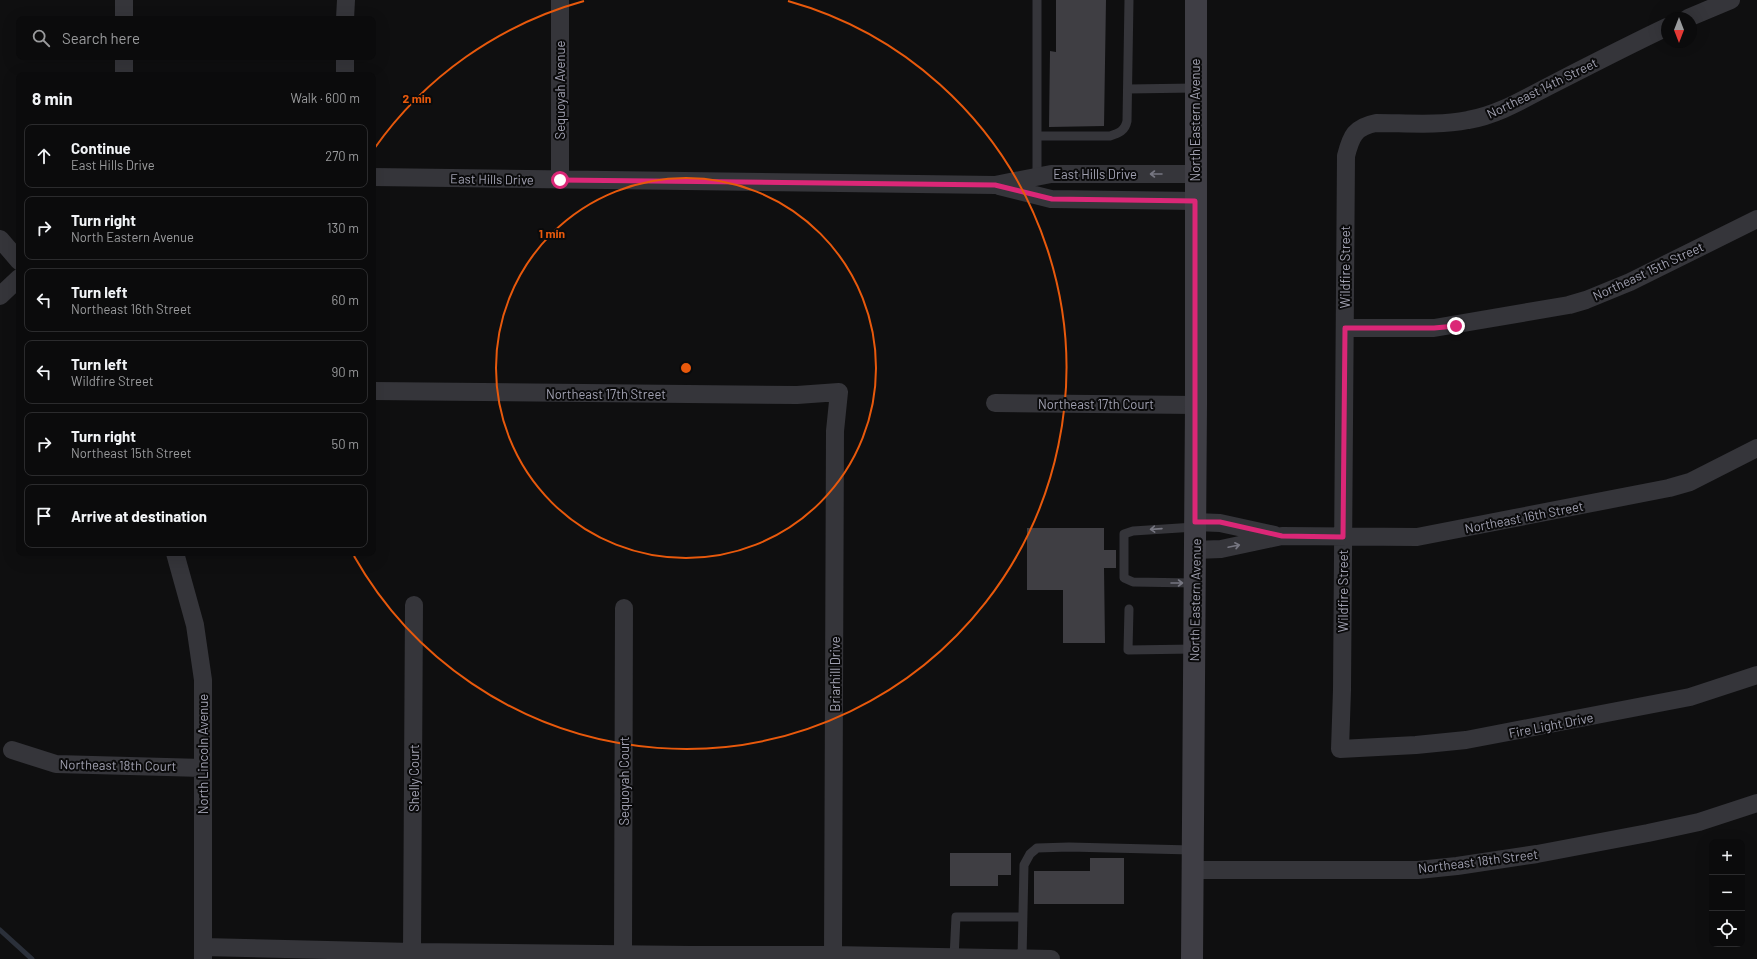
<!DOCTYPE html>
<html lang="en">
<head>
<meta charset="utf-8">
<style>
  :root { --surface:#0b0b0c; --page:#141415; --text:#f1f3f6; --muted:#9a9b9d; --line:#2b2b2d }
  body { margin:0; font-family:Barlow,sans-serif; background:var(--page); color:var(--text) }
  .controls { position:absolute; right:12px; bottom:12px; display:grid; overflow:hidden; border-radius:8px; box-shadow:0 4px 16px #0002 }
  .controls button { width:36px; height:36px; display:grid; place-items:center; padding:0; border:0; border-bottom:1px solid var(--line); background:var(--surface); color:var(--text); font:20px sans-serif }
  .compass { position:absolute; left:1661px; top:12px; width:36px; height:36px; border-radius:50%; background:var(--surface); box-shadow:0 4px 16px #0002; rotate:180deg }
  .stop { position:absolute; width:12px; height:12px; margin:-9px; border:3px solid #db2777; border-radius:50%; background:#fff }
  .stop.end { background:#db2777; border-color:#fff; box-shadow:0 1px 4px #0008 }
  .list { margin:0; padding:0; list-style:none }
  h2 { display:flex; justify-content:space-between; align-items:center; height:52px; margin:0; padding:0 16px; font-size:17px }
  h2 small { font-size:13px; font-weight:400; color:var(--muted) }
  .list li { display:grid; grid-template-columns:26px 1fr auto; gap:12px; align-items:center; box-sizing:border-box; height:64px; margin:0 8px 8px; padding:0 8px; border:1px solid var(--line); border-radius:8px }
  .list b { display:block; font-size:15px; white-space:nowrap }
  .list p { margin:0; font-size:13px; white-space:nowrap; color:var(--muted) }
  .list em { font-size:13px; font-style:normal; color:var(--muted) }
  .icon { flex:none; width:22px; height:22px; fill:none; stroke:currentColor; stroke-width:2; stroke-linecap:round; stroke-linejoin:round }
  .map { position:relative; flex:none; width:1757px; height:959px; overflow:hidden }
  .search { position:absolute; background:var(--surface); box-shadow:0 4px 16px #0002; left:16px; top:16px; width:360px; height:44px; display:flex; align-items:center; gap:10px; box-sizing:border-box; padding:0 14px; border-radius:8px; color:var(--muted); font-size:15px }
  .panel { position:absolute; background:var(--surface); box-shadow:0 4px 16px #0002; left:16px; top:72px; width:360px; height:484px; border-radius:8px }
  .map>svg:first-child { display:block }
</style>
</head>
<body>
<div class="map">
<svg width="1757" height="959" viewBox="0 0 1757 959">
  <rect width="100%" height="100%" fill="#0f0f10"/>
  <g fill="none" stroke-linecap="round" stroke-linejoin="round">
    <path stroke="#2b303a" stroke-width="5" d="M 0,930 L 32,959"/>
  </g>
  <path fill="#3f3e43" d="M 1056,0 L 1106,0 L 1104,126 L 1049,127 L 1050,51 L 1056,52 Z
    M 1027,528 L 1104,528 L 1104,550 L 1116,550 L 1116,568 L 1104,568 L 1105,643 L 1063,643 L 1063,590 L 1027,590 Z
    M 950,853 L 1011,853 L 1011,875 L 998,875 L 998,886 L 950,886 Z
    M 1090,858 L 1124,858 L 1124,904 L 1034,904 L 1034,871 L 1090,871 Z"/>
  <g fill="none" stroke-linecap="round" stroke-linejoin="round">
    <path stroke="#35353a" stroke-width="9" d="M 1037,0 L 1037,180
      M 1128,89 L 1195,88
      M 1037,136 L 1110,136 C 1119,133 1125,131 1127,121 L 1129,0
      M 1194,583 L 1133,582 L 1124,578 L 1124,534 L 1133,531 L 1195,527
      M 1129,609 L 1128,650 L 1194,649
      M 954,958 L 956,917 L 1023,917
      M 1022,959 L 1024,865 L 1030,854 L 1037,848 L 1069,847 L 1192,850"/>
    <path stroke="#35353a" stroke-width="18" d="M 124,0 L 124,19
      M 1688,18 L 1731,0
      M 345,19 L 346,0
      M 1667,27 C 1629,45 1592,64 1555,83 C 1527,97 1499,115 1468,120 C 1438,126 1406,123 1376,123 C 1355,127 1351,136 1346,156 L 1342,690 L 1340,749 L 1416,745 L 1466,740 L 1690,697 L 1757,675
      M 124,57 L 124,75
      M 345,75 L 345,57
      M 373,177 L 995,185 L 1051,174 L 1195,174
      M 560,180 L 560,0
      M 999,186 L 1051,199 L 1195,201
      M 0,239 L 19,261
      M 0,296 L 19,278
      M 1345,328 L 1434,328 L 1569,305 L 1586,300 L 1630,282 L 1757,219
      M 373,391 L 797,395 L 839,392 L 835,431 L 833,955
      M 995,403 L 1196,405
      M 1195,522 L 1220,523 L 1275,535
      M 1195,550 L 1221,549 L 1282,536 L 1417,537 L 1669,488 L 1690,482 L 1757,448
      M 175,553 L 195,625 L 203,680 L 203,959
      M 12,750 L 56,764 L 203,768
      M 1192,870 L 1418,870 L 1457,866 L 1537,854 L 1648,833 L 1699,822 L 1757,803
      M 203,947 L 412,952 L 691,955 L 833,955 L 1051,959
      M 412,952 L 414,605
      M 623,954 L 624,608"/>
    <path stroke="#3f3e45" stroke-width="22" d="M 1192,959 L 1196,405 L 1196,0"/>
  </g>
  <defs><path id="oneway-shaft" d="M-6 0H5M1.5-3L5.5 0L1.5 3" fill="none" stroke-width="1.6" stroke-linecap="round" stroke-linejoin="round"/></defs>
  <g stroke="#767681">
    <use href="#oneway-shaft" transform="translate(1156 174) rotate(-180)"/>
    <use href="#oneway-shaft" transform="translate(1156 529) rotate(176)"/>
    <use href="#oneway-shaft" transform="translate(1234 546) rotate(-12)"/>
    <use href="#oneway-shaft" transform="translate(1177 583)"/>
  </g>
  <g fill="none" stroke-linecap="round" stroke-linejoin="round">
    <path stroke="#db2777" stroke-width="5" d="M 560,180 L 995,185 L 1052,199 L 1195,201 L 1195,522 L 1220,522 L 1282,536 L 1343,537 L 1345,328 L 1434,328 L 1456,326"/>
  </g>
  <g fill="none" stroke="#e8590c" stroke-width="2">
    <circle cx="686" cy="368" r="190"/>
    <path d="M374 149A381 381 0 0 1 584 1M788 1A381 381 0 1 1 354 556"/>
  </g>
  <g text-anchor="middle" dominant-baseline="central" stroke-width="4" stroke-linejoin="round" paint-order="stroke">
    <g font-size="13" fill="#a1a1b1" stroke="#0a0a0b">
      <text transform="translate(1542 88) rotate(-26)">Northeast 14th Street</text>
      <text transform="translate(560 90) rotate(-90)">Sequoyah Avenue</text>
      <text transform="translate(1195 120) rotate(-90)">North Eastern Avenue</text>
      <text x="1095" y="174">East Hills Drive</text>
      <text transform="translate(492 179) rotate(1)">East Hills Drive</text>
      <text transform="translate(1345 267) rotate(-90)">Wildfire Street</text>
      <text transform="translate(1648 271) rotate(-25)">Northeast 15th Street</text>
      <text x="606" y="394">Northeast 17th Street</text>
      <text x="1096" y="404">Northeast 17th Court</text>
      <text transform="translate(1524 517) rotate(-11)">Northeast 16th Street</text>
      <text transform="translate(1343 591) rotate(-90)">Wildfire Street</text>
      <text transform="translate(1195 600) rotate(-89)">North Eastern Avenue</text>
      <text transform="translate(835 674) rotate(-90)">Briarhill Drive</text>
      <text transform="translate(1551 725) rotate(-11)">Fire Light Drive</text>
      <text transform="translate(203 754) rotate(-90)">North Lincoln Avenue</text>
      <text transform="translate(118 765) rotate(1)">Northeast 18th Court</text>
      <text transform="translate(414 778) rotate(-90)">Shelly Court</text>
      <text transform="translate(624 781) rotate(-90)">Sequoyah Court</text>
      <text transform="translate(1478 861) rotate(-7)">Northeast 18th Street</text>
    </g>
  </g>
  <circle cx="686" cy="368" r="6" fill="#e8590c" stroke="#0a0a0b" stroke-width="2"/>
  <g font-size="12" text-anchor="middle" font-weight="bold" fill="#e8590c" stroke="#0a0a0b" stroke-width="4" stroke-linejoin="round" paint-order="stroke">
    <text x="417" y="103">2 min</text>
    <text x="552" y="238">1 min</text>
  </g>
</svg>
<div class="controls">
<button>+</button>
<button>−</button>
<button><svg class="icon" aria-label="locate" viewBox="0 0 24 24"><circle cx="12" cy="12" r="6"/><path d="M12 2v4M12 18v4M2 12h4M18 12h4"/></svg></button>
</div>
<svg class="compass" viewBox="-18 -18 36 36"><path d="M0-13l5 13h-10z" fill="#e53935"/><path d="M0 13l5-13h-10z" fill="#9a9b9d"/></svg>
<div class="stop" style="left:560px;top:180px"></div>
<div class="stop end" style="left:1456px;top:326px"></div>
<div class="search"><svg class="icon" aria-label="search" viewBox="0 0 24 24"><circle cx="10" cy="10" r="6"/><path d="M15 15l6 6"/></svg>Search here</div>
<section class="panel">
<h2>8 min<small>Walk · 600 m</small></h2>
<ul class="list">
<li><svg class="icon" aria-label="ahead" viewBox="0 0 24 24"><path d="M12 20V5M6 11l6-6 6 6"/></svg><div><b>Continue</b><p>East Hills Drive</p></div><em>270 m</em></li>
<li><svg class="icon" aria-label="right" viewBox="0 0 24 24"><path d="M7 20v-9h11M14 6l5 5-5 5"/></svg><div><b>Turn right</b><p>North Eastern Avenue</p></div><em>130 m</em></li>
<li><svg class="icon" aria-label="left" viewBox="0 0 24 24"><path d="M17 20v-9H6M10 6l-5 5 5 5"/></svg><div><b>Turn left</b><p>Northeast 16th Street</p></div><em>60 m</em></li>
<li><svg class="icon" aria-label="left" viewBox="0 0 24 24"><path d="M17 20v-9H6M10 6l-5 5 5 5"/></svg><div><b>Turn left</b><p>Wildfire Street</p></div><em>90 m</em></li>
<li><svg class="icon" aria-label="right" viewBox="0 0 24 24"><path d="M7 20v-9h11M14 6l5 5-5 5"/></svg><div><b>Turn right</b><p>Northeast 15th Street</p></div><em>50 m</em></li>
<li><svg class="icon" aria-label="arrive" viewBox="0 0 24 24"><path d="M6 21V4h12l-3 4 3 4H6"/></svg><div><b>Arrive at destination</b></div></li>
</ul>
</section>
</div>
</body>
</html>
